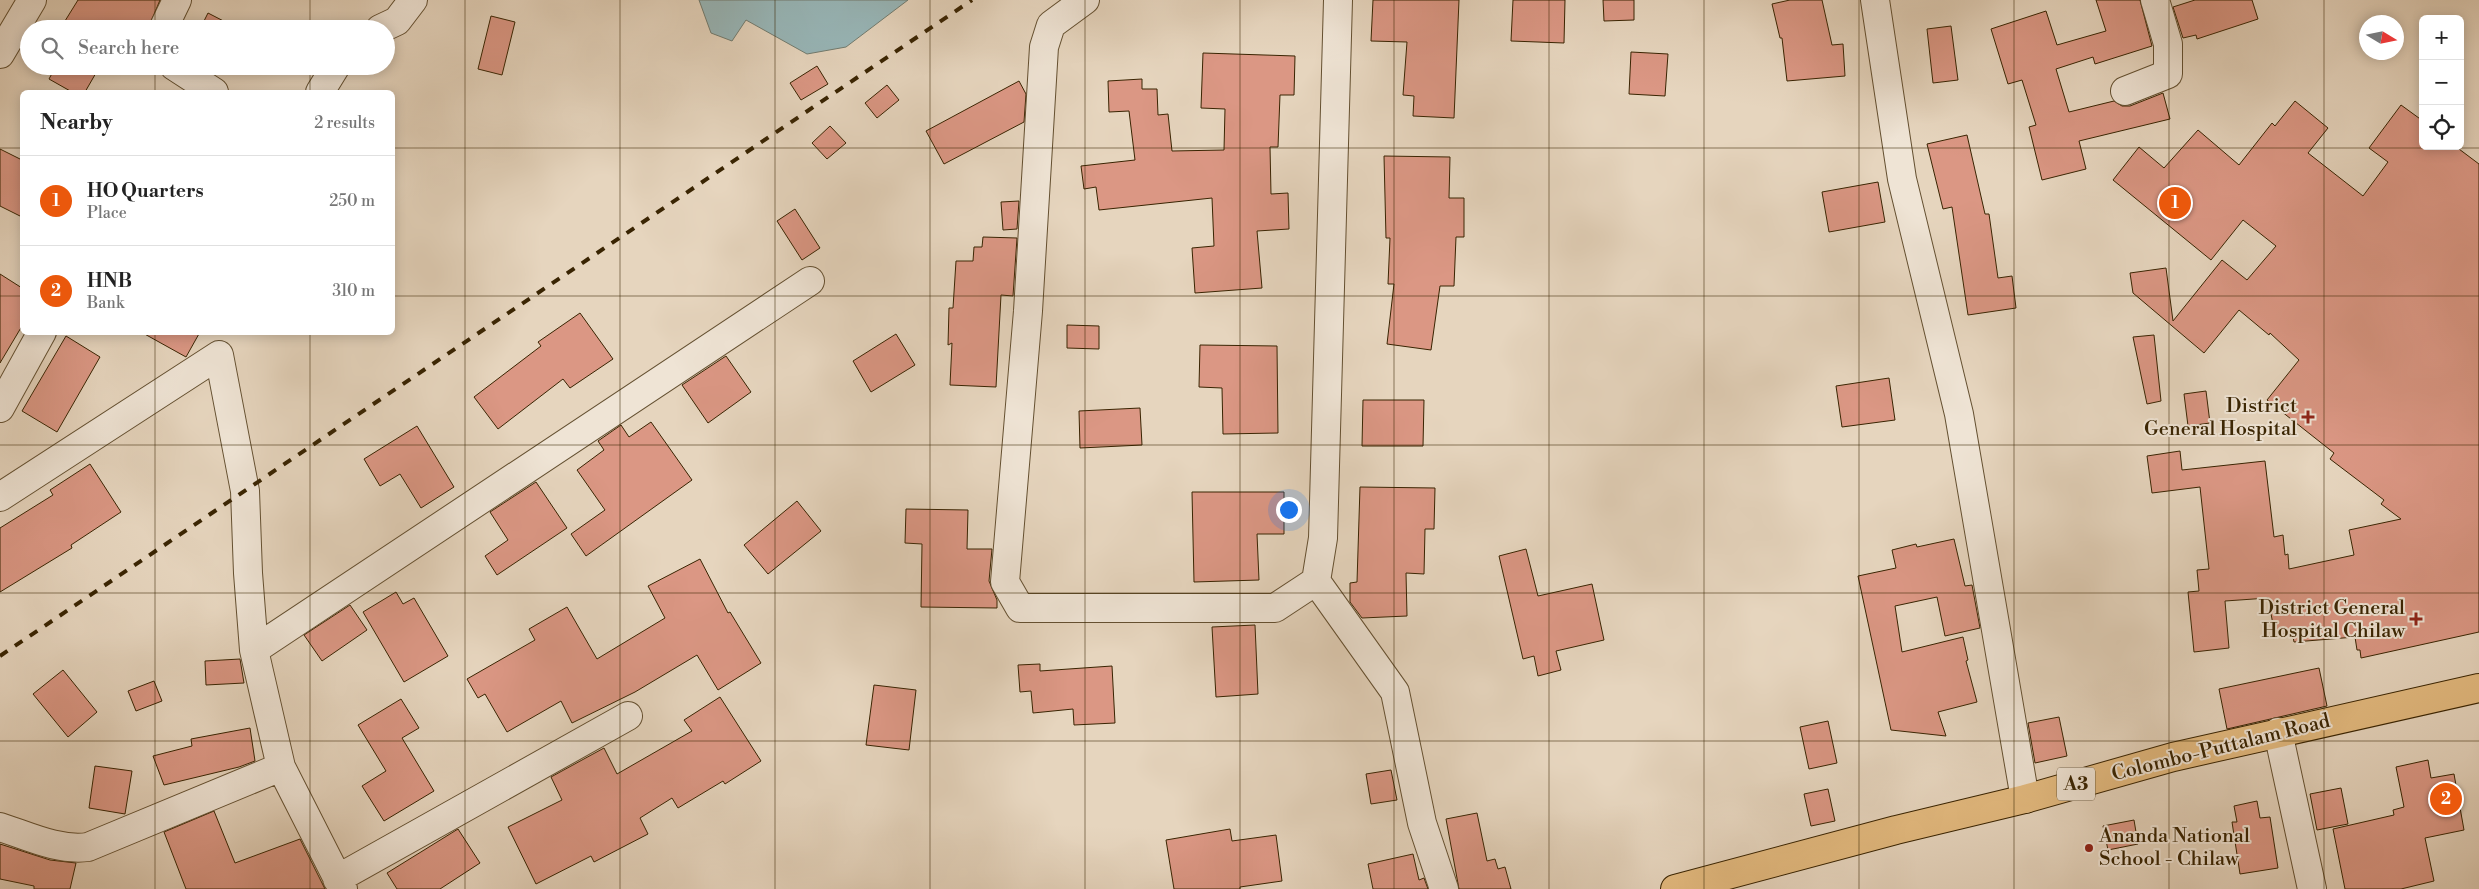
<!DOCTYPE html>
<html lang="en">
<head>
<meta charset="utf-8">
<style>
  :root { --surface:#fff; --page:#f2f2f2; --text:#222; --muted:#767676; --line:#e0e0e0; --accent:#ea580c }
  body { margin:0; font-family:"Libre Bodoni",serif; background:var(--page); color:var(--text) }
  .controls { position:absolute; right:15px; top:15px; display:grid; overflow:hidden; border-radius:8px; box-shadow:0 2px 12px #0003 }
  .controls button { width:45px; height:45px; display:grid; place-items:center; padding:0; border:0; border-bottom:1px solid var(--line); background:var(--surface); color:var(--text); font:25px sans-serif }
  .compass { position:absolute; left:2359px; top:15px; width:45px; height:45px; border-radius:50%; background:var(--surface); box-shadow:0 2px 12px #0003; rotate:100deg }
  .you { position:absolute; left:1288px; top:509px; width:18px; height:18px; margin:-12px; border:4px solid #fff; border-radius:50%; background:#1a73e8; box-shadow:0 0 0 8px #1a73e833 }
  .badge { display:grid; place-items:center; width:32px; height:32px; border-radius:50%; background:var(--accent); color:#fff; font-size:16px; font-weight:700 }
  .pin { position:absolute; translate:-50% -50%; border:2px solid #fff; box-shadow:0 1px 5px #0006 }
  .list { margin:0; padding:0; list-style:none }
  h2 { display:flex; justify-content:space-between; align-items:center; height:65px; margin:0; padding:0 20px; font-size:21px }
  h2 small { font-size:16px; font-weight:400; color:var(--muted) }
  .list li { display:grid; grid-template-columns:32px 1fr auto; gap:15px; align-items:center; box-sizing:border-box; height:90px; padding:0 20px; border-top:1px solid var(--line) }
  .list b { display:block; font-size:19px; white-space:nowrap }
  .list p { margin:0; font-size:16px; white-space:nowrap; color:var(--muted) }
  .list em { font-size:16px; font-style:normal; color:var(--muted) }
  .icon { flex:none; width:28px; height:28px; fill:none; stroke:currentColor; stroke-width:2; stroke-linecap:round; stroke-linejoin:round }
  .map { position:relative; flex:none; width:2479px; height:889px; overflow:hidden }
  .search { position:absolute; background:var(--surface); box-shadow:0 2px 12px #0003; left:20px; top:20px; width:375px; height:55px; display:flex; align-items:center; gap:12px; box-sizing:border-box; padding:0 18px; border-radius:28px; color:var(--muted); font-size:19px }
  .panel { position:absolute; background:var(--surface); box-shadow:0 2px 12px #0003; left:20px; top:90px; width:375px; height:245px; border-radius:8px }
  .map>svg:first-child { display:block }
</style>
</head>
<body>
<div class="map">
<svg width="2479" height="889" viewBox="0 0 2479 889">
  <rect width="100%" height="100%" fill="#e6d5be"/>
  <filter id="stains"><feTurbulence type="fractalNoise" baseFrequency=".004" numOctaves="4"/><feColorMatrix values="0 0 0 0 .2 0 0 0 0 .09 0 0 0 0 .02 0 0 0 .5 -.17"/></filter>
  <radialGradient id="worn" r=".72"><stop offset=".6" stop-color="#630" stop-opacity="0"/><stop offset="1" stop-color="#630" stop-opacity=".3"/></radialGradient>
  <path fill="#98b7b9" stroke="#727c70" d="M 699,0 L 908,0 L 846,47 L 807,54 L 746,20 L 732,41 L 711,33 Z"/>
  <path fill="#db9784" stroke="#392402" d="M 78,0 L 160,0 L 148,29 L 60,29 Z
    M 1373,0 L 1459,0 L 1454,118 L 1413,116 L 1414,96 L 1403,95 L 1407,42 L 1371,41 Z
    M 1513,0 L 1565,0 L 1564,43 L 1511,41 Z
    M 1603,0 L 1634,0 L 1634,20 L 1604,21 Z
    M 1790,0 L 1822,0 L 1832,45 L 1843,44 L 1845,76 L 1787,81 L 1782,38 L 1780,38 L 1772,4 Z
    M 2096,0 L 2140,0 L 2152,46 L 2095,64 L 2093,57 L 2056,69 L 2069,112 L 2114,101 L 2122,106 L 2130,106 L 2163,93 L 2170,119 L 2079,141 L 2086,169 L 2042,180 L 2029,127 L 2036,125 L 2022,80 L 2008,84 L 1991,29 L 2046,11 L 2057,45 L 2106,31 Z
    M 2195,0 L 2252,0 L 2258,19 L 2197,39 L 2196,35 L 2183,38 L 2173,7 Z
    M 208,13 L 239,29 L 200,29 Z
    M 491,16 L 515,22 L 502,75 L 478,69 Z
    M 1951,26 L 1958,80 L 1933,83 L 1927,29 Z
    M 1631,52 L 1668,54 L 1665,96 L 1629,94 Z
    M 1203,53 L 1295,56 L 1294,95 L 1280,95 L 1278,147 L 1270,147 L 1271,194 L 1288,193 L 1289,229 L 1257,231 L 1262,288 L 1195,293 L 1192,248 L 1214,246 L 1212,198 L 1099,210 L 1096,187 L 1084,189 L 1081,166 L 1135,160 L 1129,111 L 1109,112 L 1108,81 L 1142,79 L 1142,89 L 1157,89 L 1158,115 L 1168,114 L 1172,151 L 1224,150 L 1225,109 L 1201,108 Z
    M 56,66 L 100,66 L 85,92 L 72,92 L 49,79 Z
    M 817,66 L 828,84 L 801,100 L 790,83 Z
    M 1019,81 L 1026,94 L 1024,122 L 944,164 L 926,131 Z
    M 887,85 L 899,100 L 877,118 L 865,103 Z
    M 2295,101 L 2328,128 L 2308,153 L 2363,196 L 2388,162 L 2369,148 L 2401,105 L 2423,121 L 2423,146 L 2455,146 L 2479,164 L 2479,632 L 2361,658 L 2360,650 L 2357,650 L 2355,637 L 2294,642 L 2292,632 L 2275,635 L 2268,598 L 2225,601 L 2229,648 L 2194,652 L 2188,592 L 2199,591 L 2197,570 L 2209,569 L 2200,487 L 2152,493 L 2147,456 L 2180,451 L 2182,470 L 2265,461 L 2274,537 L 2283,535 L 2285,555 L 2288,554 L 2289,569 L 2354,555 L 2349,530 L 2401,519 L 2381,504 L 2384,500 L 2330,459 L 2334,453 L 2267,400 L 2299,360 L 2270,333 L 2269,335 L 2239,310 L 2204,353 L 2133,293 L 2130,273 L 2166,268 L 2173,321 L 2222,260 L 2247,280 L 2276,246 L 2243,220 L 2211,260 L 2113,180 L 2139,147 L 2164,168 L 2198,130 L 2239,165 L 2272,123 L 2275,126 Z
    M 830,126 L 846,143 L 827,159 L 812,143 Z
    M 1967,135 L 1985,214 L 1989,214 L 1998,278 L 2012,276 L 2016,308 L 1968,315 L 1952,207 L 1943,209 L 1927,144 Z
    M 0,149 L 22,160 L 22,217 L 0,206 Z
    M 1384,156 L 1450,157 L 1449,198 L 1464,198 L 1464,237 L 1456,237 L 1454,286 L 1440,286 L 1431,350 L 1387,344 L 1394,284 L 1388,284 L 1390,238 L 1386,238 Z
    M 1878,182 L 1885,222 L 1829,232 L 1822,192 Z
    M 1019,201 L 1017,229 L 1003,230 L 1001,202 Z
    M 795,209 L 820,248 L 802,260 L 777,221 Z
    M 983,237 L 1017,238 L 1013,296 L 1001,295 L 996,387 L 950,385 L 952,343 L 948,345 L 949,308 L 953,308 L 956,261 L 973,261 L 974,247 L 982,247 Z
    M 0,274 L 22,288 L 22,326 L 0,363 Z
    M 580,313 L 613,359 L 570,388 L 563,379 L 498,429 L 474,397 L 541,346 L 538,342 Z
    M 1067,325 L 1099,326 L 1099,349 L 1067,348 Z
    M 141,332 L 200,332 L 186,357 Z
    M 896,334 L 915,365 L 871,392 L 853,361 Z
    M 2154,335 L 2161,401 L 2147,404 L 2133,337 Z
    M 66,336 L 100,357 L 57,432 L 22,411 Z
    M 1200,345 L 1277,346 L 1278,433 L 1223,434 L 1222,388 L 1199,387 Z
    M 726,356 L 751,392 L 708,423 L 682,385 Z
    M 1889,378 L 1895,420 L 1842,427 L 1836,386 Z
    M 2206,391 L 2210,423 L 2188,426 L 2184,394 Z
    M 1363,400 L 1424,400 L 1423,446 L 1362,446 Z
    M 1140,408 L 1142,445 L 1080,448 L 1079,411 Z
    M 651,422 L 692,480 L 586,556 L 571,534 L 605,510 L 577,470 L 604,450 L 598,441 L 621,425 L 629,437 Z
    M 417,426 L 454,487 L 421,508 L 400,474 L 380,486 L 364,459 Z
    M 90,464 L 121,512 L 71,545 L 72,548 L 0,592 L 0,528 L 53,495 L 50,490 Z
    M 536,482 L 567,528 L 497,575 L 485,556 L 508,540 L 490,512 Z
    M 1360,487 L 1435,488 L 1434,529 L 1425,529 L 1424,574 L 1406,573 L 1407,616 L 1362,618 L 1350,602 L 1350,583 L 1357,582 Z
    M 1192,492 L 1284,492 L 1284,534 L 1257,534 L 1259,580 L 1194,582 Z
    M 797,501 L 821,531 L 768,574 L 744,545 Z
    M 906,509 L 968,510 L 967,549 L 992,549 L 989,581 L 997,600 L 997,608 L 921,607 L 922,544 L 905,543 Z
    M 1954,539 L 1965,586 L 1972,585 L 1980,628 L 1945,636 L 1937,597 L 1895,606 L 1902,652 L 1963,637 L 1968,660 L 1966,661 L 1977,702 L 1938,712 L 1946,736 L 1891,730 L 1858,576 L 1896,568 L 1892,550 L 1916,544 L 1917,547 Z
    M 1526,549 L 1538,596 L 1592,584 L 1604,640 L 1556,651 L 1561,670 L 1538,676 L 1534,656 L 1523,659 L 1499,556 Z
    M 700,559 L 728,613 L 730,612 L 761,663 L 718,690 L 697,655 L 635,692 L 572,723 L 561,701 L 507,732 L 485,694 L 478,698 L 467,679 L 535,640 L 529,629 L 567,607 L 597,659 L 665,618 L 648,586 Z
    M 396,592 L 403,604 L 414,598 L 448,656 L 404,682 L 363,612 Z
    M 350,605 L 367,630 L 322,661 L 304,635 Z
    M 1255,625 L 1258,694 L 1216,697 L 1212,627 Z
    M 240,659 L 244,683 L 206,685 L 205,661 Z
    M 1040,664 L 1040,671 L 1112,666 L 1115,723 L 1074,725 L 1073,709 L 1033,713 L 1031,691 L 1020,692 L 1018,665 Z
    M 2319,668 L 2327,706 L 2227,729 L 2219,689 Z
    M 63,670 L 97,712 L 68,737 L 33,694 Z
    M 154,681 L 162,701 L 136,711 L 128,691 Z
    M 874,685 L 916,690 L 909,750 L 866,745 Z
    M 720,697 L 761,761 L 725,784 L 723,781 L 678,808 L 672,798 L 640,818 L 648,834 L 594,862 L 591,856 L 536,884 L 508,827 L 562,800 L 551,777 L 604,748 L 617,774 L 692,731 L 684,720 Z
    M 401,699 L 419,728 L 402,738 L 434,791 L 384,821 L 362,786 L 386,771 L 358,725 Z
    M 2059,717 L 2067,756 L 2035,763 L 2028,723 Z
    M 1828,721 L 1837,763 L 1809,769 L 1800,727 Z
    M 250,728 L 255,761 L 239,767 L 164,785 L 153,756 L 192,746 L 191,739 Z
    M 2428,760 L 2431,778 L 2454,774 L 2464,830 L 2425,838 L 2434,881 L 2401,889 L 2345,889 L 2333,829 L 2394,815 L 2393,810 L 2404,807 L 2396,767 Z
    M 95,766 L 132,771 L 125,814 L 89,808 Z
    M 1391,770 L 1397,800 L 1371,804 L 1366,774 Z
    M 2341,788 L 2348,824 L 2317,830 L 2310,794 Z
    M 1828,789 L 1835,821 L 1811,826 L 1804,794 Z
    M 2257,801 L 2260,818 L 2270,817 L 2278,868 L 2240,874 L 2232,822 L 2237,822 L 2234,806 Z
    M 214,811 L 235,863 L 300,839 L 325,889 L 186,889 L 164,832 Z
    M 1477,813 L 1487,861 L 1495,859 L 1498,869 L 1505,867 L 1511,889 L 1459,889 L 1446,819 Z
    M 2134,820 L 2138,844 L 2108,850 L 2103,826 Z
    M 458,829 L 480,863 L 440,889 L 397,889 L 387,873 Z
    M 1230,829 L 1232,841 L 1276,835 L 1282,881 L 1240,887 L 1240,889 L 1174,889 L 1166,840 Z
    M 0,844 L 50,860 L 76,863 L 70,889 L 34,889 L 34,886 L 0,879 Z
    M 1413,854 L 1419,880 L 1424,878 L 1428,889 L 1373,889 L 1368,864 Z"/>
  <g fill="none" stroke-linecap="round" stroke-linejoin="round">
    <g stroke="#645031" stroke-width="30">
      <path id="minor" d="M 1085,0 L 1051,25 L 1044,47 L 1028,311 L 1005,582 L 1020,608 L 1275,608 L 1316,581 L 1323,538 L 1338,0
        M 1875,0 L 1902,179 L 1959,414 L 2025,799
        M 163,29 L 177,0
        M 380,29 L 397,21 L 413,0
        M 0,54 L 32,0
        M 174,66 L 214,92
        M 2125,91 L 2168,74 L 2168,44 L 2155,0
        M 320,92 L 336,66
        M 0,408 L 42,332
        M 0,497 L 219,355 L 245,491 L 248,573 L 254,650 L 281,767 L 343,889
        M 1316,581 L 1395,692 L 1422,823 L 1444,889
        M 254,650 L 810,281
        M 2278,732 L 2312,889
        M 0,827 C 28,836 58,851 88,847 L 281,767
        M 337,879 L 628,716"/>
    </g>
    <g stroke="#392402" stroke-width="30">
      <path id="highway" d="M 1675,889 L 1896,830 L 2025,799 L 2173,757 L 2479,688"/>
    </g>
    <use href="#minor" stroke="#efe4d5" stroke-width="28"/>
    <use href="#highway" stroke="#e3ba7f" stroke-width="28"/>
    <path stroke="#392402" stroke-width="4" stroke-dasharray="9 9" stroke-linecap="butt" d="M 0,656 L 972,0"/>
  </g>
  <path fill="none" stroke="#392402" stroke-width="1" stroke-opacity="0.55" d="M 155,0 L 155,29M 310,0 L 310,29M 465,0 L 465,889M 620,0 L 620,889M 775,0 L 775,889M 930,0 L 930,889M 1085,0 L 1085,889M 1240,0 L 1240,889M 1394,0 L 1394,889M 1549,0 L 1549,889M 1704,0 L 1704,889M 1859,0 L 1859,889M 2014,0 L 2014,889M 2169,0 L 2169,889M 2324,0 L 2324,889M 155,66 L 155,92M 310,66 L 310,92M 0,148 L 22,148M 392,148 L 2479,148M 0,296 L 22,296M 392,296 L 2479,296M 155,332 L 155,889M 310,332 L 310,889M 0,445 L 2479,445M 0,593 L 2479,593M 0,741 L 2479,741"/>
  <g fill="#8f2418" stroke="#efe4d5" stroke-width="2">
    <path d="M2305.5 409.5h5v5h5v5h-5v5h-5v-5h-5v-5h5z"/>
    <path d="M2413.5 611.5h5v5h5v5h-5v5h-5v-5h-5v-5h5z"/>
    <circle cx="2089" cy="848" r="5"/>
  </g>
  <g text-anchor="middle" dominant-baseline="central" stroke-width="4" stroke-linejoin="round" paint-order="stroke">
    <rect fill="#efe4d5" stroke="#705e41" stroke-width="1" x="2057" y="767.5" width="38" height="33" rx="4"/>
    <g font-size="19" font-weight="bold" fill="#392402">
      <text x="2076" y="784">A3</text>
    </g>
    <g font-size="20" fill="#392402" stroke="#efe4d5" text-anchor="end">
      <text x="2297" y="406">District<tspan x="2297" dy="23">General Hospital</tspan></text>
      <text x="2405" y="608">District General<tspan x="2405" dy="23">Hospital Chilaw</tspan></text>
      <text x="2099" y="836" text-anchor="start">Ananda National<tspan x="2099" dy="23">School - Chilaw</tspan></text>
    </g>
    <g font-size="20" fill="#392402" stroke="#efe4d5">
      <text transform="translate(2221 748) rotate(-14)">Colombo-Puttalam Road</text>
    </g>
  </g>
  <rect width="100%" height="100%" filter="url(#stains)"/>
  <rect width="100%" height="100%" fill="url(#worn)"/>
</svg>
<div class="controls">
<button>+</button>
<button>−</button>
<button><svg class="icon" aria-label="locate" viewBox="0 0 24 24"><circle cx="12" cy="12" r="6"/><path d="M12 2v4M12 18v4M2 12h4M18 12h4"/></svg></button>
</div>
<svg class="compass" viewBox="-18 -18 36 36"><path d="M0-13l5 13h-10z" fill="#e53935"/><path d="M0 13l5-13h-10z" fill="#767676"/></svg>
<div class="you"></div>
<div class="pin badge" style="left:2175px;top:203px">1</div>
<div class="pin badge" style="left:2446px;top:799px">2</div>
<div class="search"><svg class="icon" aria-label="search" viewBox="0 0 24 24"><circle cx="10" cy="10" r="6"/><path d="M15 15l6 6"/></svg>Search here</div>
<section class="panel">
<h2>Nearby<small>2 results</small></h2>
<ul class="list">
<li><span class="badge">1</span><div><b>HO Quarters</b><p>Place</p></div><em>250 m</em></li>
<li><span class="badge">2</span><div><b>HNB</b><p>Bank</p></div><em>310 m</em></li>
</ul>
</section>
</div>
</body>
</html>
